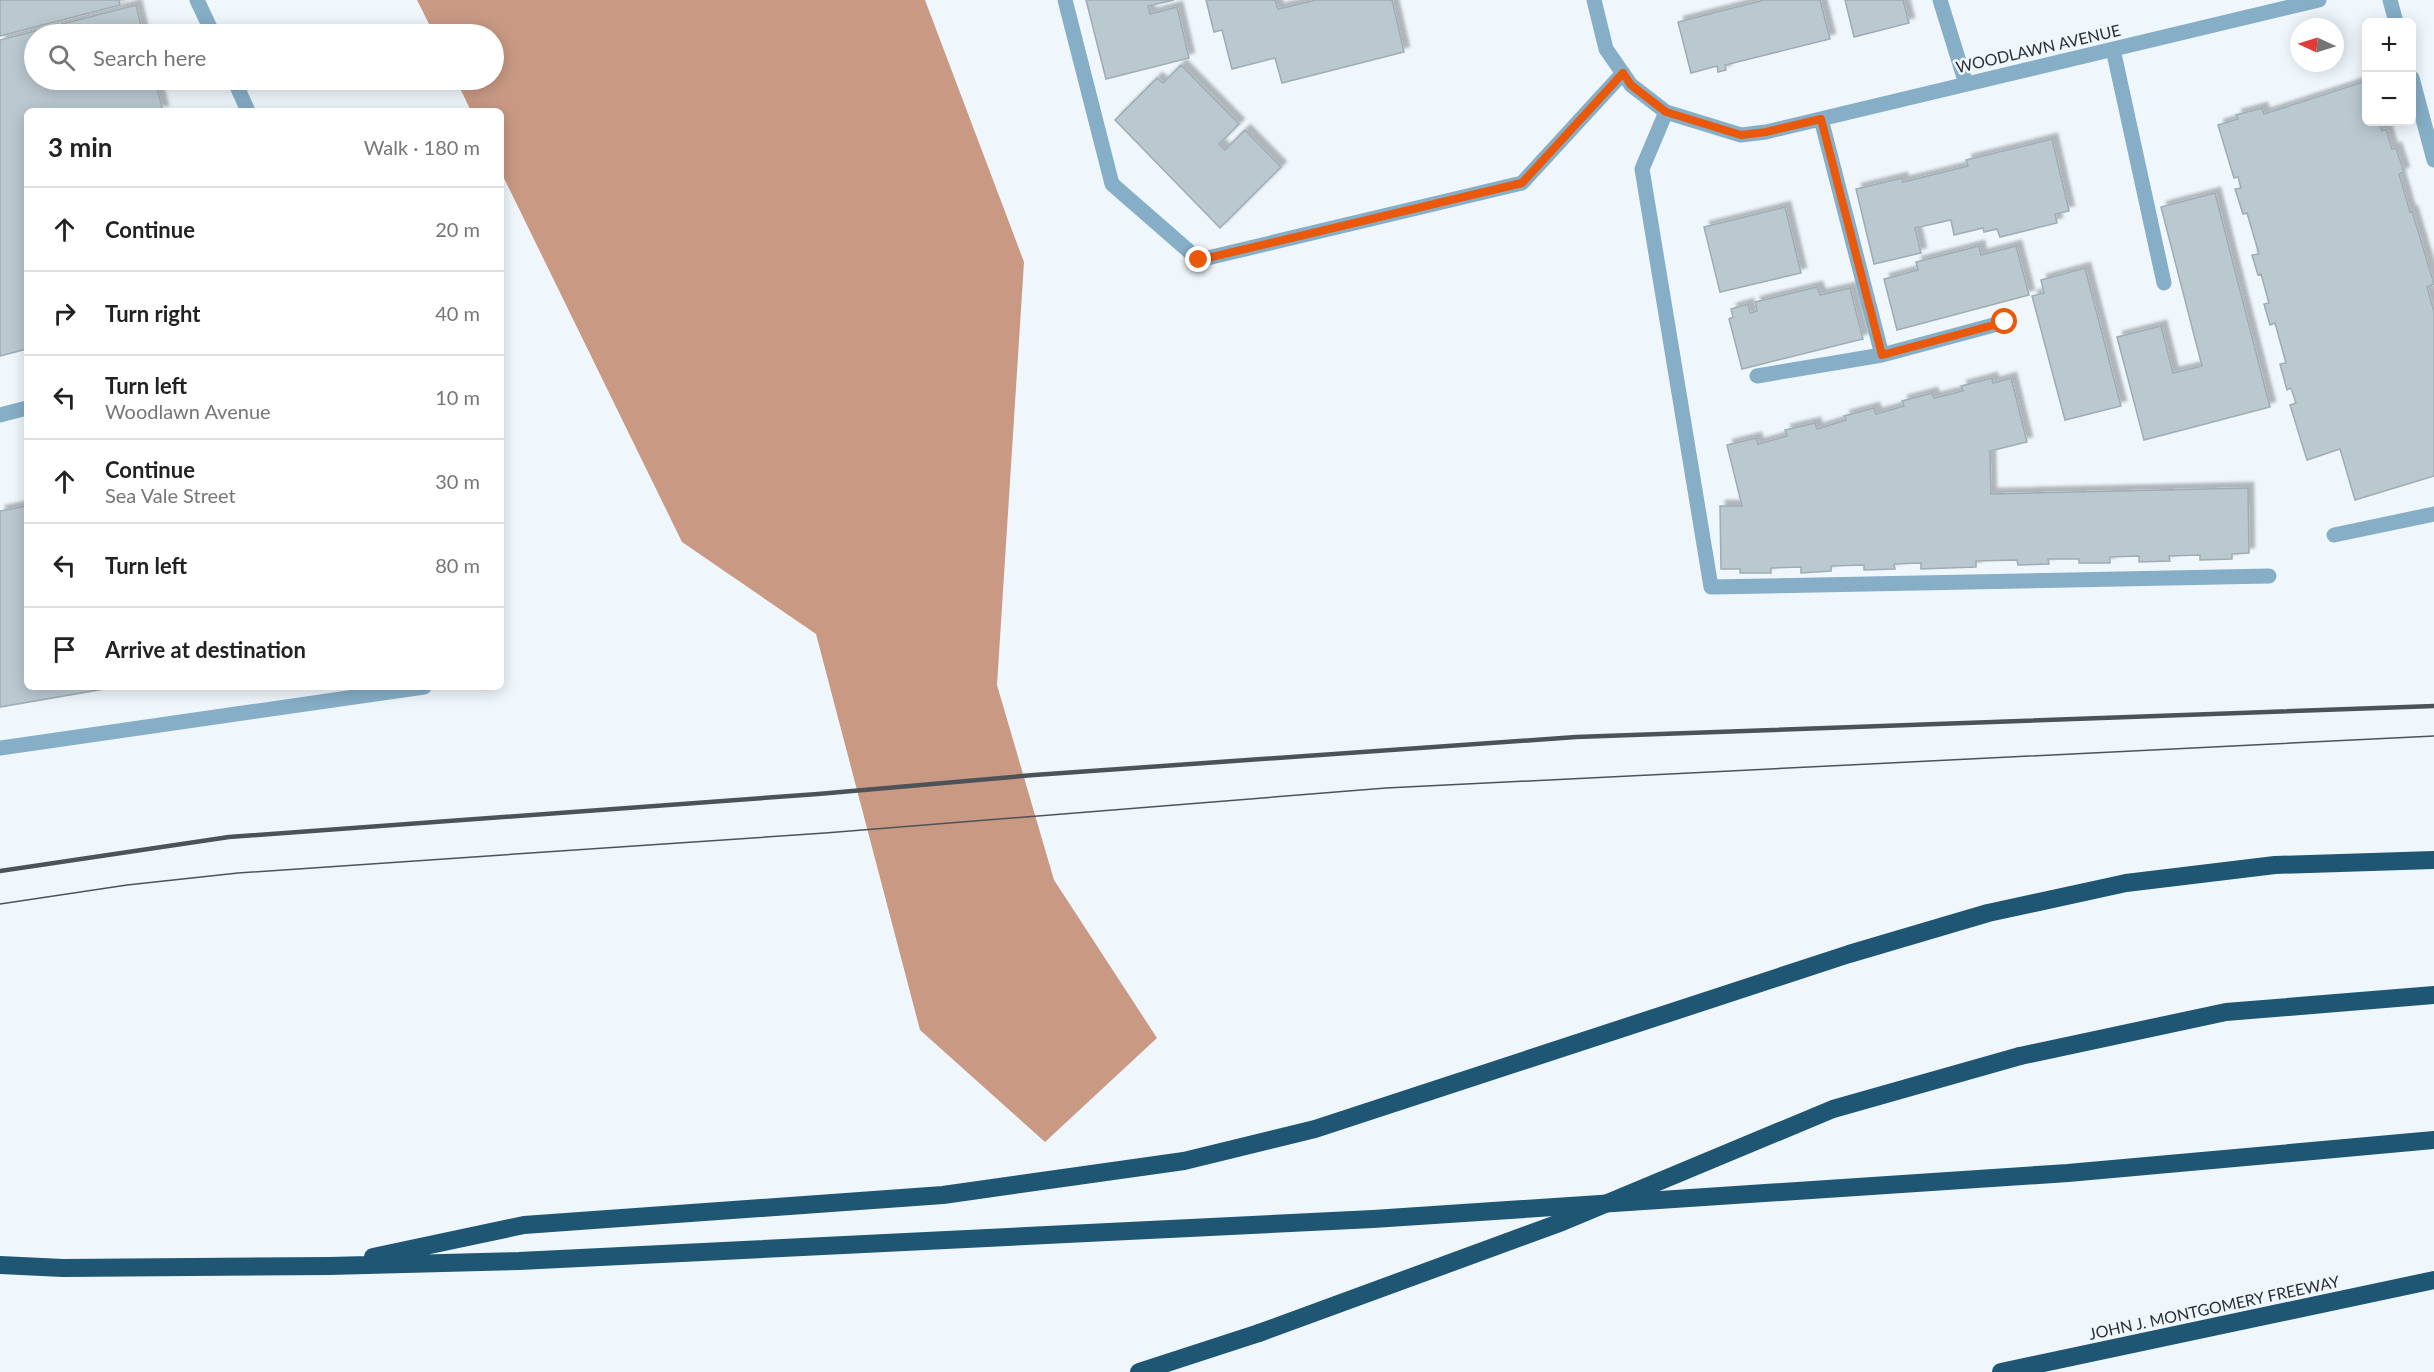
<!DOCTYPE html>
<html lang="en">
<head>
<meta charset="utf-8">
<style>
  :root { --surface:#fff; --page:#f2f2f2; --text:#222; --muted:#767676; --line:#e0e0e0 }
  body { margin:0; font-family:Lato,sans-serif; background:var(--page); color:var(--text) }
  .controls { position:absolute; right:18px; top:18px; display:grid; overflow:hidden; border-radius:9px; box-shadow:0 3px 15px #0003 }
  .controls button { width:54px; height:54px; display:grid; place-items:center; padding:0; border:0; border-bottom:2px solid var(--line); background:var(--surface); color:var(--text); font:30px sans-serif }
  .compass { position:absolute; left:2290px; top:18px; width:54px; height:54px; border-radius:50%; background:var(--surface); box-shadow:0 3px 15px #0003; rotate:274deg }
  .stop { position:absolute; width:18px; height:18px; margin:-14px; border:4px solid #ea580c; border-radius:50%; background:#fff }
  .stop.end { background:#ea580c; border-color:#fff; box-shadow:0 2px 6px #0008 }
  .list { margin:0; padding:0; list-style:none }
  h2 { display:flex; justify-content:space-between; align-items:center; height:78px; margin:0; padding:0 24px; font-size:26px }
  h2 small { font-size:20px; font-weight:400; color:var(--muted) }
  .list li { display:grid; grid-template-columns:39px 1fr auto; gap:18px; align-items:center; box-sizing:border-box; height:84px; padding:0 24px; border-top:2px solid var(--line) }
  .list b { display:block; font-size:22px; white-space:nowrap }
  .list p { margin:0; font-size:20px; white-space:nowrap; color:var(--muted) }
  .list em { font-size:20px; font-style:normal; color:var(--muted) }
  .icon { flex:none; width:33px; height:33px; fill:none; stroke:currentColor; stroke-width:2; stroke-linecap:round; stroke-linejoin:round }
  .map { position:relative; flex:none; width:2434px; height:1372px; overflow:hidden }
  .search { position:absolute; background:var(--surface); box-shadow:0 3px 15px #0003; left:24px; top:24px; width:480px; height:66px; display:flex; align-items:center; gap:15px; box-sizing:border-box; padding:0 21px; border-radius:33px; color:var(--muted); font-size:22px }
  .panel { position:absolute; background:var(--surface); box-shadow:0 3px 15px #0003; left:24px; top:108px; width:480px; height:582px; border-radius:9px }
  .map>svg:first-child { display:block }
</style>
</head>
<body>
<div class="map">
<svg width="2434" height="1372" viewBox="0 0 2434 1372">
  <defs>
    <filter id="shadow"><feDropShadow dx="5.5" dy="-5.5" stdDeviation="1.5" flood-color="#0004"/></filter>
  </defs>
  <rect width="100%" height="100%" fill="#eff7fd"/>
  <path fill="#c99984" d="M 417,0 L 925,0 L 1024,262 L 997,685 L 1054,880 L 1157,1038 L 1045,1142 L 920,1030 L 816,634 L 682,542 L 501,172 L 501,111 L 471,111 L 456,80 L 494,80 L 494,34 L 434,34 Z"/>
  <path fill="#bac8d0" stroke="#9facb4" stroke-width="1.5" filter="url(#shadow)" d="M 0,0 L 119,0 L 120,5 L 0,36 Z
    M 1086,0 L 1174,0 L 1148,6 L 1150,14 L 1177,7 L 1189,58 L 1106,79 Z
    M 1206,0 L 1275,0 L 1278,9 L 1316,0 L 1392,0 L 1404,52 L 1282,83 L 1275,58 L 1232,69 L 1222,30 L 1214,32 Z
    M 1764,0 L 1820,0 L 1830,39 L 1725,65 L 1726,70 L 1718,72 L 1717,66 L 1691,73 L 1678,22 Z
    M 1845,0 L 1905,0 L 1903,0 L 1909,23 L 1854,37 Z
    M 136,5 L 143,34 L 34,34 L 34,80 L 155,80 L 163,111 L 27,111 L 27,349 L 0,356 L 0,40 Z
    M 1181,65 L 1239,124 L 1219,144 L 1225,150 L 1245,130 L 1281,167 L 1220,228 L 1115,120 L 1157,78 L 1163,83 Z
    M 2366,81 L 2366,122 L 2379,122 L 2382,131 L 2386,129 L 2392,149 L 2396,148 L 2404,172 L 2399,174 L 2410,212 L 2412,211 L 2434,284 L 2427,287 L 2434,312 L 2434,476 L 2355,500 L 2340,449 L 2307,460 L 2290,405 L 2296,403 L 2291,388 L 2287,390 L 2280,364 L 2286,363 L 2275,323 L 2270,325 L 2264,304 L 2269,303 L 2261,274 L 2258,275 L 2252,255 L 2259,254 L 2247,213 L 2243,214 L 2235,189 L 2241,188 L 2238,177 L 2234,178 L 2218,125 L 2238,119 L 2236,115 L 2262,108 L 2264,114 Z
    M 2052,139 L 2069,211 L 2055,214 L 2057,223 L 2000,237 L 1997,229 L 1984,232 L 1983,228 L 1954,235 L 1951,220 L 1915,228 L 1921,253 L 1874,264 L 1856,189 L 1902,178 L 1903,182 L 1968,166 L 1966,160 Z
    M 2215,193 L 2270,407 L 2144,440 L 2117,337 L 2161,326 L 2173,373 L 2202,366 L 2161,207 Z
    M 1785,207 L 1801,273 L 1720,292 L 1704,227 Z
    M 1979,246 L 1981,255 L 2016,246 L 2029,295 L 1897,330 L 1884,279 L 1918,270 L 1916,262 Z
    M 2085,268 L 2121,406 L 2065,420 L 2032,296 L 2044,293 L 2041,280 Z
    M 1817,287 L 1820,295 L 1850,288 L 1863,339 L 1742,369 L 1729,319 L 1733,317 L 1731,309 L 1748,304 L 1750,313 L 1757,311 L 1755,302 Z
    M 1992,378 L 1993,383 L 2011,378 L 2027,442 L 1990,451 L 1991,494 L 2248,488 L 2249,553 L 2232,554 L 2232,559 L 2200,560 L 2200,555 L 2169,556 L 2170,561 L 2139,562 L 2139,556 L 2110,557 L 2110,563 L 2079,563 L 2079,559 L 2048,559 L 2049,564 L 2018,565 L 2017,560 L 1976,561 L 1976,567 L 1921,569 L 1921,563 L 1894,564 L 1895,569 L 1864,570 L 1864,565 L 1831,566 L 1831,571 L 1801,573 L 1801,567 L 1771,568 L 1771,573 L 1740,573 L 1740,569 L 1721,569 L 1720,506 L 1742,506 L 1727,445 L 1756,438 L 1758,444 L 1787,436 L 1785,430 L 1815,423 L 1817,429 L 1846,420 L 1844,416 L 1874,408 L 1876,414 L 1904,406 L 1902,401 L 1932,393 L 1934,398 L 1963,391 L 1961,386 Z
    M 27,506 L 27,687 L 116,687 L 0,707 L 0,511 Z"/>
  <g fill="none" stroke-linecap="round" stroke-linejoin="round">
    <path stroke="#86aec7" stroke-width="15" d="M 197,0 L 213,34
      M 1065,0 L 1112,184 L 1199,260 L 1522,183 L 1623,73
      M 1594,0 L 1606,49 L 1631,85 L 1666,112 L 1741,135 L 1766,132 L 2319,0
      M 1940,0 L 1966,84
      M 2390,0 L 2396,22
      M 2113,49 L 2164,283
      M 2412,78 L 2434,160
      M 234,80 L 248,111
      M 1666,112 L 1642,169 L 1711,587 L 2269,576
      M 1882,355 L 2005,322
      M 1757,376 L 1882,355 L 1821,119
      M 0,415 L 27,408
      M 2334,535 L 2434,514
      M 0,748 L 424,687"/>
    <path stroke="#1f5674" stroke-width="18" d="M 2020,1056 L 2226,1012 L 2434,995
      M 373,1257 L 524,1225 L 943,1195 L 1184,1161 L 1315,1129 L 1849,954 L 1988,913 L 2126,883 L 2275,865 L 2434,860
      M 0,1265 L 63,1268 L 329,1266 L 519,1261 L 1373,1219 L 2068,1173 L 2434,1140
      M 1139,1372 L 1259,1333
      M 2001,1372 L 2434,1280"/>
    <path stroke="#4d5257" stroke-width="1.5" d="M 0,904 L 127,885 L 238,873 L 825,833 L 1386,788 L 2434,736"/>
    <path stroke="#4d5257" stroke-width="4.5" d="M 0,871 L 229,837 L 818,794 L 1034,775 L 1576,737 L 2434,706"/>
    <path stroke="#1f5674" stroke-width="18" d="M 1259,1333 L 1562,1222 L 1833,1109 L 2020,1056"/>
  </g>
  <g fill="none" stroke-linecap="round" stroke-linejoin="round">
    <path stroke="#ea580c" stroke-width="8" d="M 1199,260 L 1522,183 L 1623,73 L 1631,85 L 1666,112 L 1741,135 L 1766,132 L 1821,119 L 1882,355 L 2005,322"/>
  </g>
  <g text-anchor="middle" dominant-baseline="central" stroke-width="5" stroke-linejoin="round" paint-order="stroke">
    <g font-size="16" fill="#2a2f33" stroke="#eff7fd">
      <text transform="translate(2038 48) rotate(-13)">WOODLAWN AVENUE</text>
      <text transform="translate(2214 1307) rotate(-12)">JOHN J. MONTGOMERY FREEWAY</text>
    </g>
  </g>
</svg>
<div class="controls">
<button>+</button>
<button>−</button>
</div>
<svg class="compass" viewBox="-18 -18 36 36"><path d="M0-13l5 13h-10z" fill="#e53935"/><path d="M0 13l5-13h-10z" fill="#767676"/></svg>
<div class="stop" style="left:2005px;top:322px"></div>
<div class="stop end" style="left:1199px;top:260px"></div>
<div class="search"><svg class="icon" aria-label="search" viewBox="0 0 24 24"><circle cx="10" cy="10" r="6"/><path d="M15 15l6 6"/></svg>Search here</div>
<section class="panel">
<h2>3 min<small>Walk · 180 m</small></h2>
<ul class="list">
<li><svg class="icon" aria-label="ahead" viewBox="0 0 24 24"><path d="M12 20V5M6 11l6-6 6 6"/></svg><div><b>Continue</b></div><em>20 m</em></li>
<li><svg class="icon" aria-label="right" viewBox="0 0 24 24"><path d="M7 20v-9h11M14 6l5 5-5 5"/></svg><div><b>Turn right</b></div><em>40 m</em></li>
<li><svg class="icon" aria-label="left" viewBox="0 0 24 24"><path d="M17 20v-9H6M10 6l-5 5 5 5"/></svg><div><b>Turn left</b><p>Woodlawn Avenue</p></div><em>10 m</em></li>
<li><svg class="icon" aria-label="ahead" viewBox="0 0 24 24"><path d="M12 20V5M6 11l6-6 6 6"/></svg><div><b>Continue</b><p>Sea Vale Street</p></div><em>30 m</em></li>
<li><svg class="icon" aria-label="left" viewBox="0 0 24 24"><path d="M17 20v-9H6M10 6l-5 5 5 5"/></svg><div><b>Turn left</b></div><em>80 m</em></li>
<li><svg class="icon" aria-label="arrive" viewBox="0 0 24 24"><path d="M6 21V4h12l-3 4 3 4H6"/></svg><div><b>Arrive at destination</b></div></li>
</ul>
</section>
</div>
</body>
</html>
